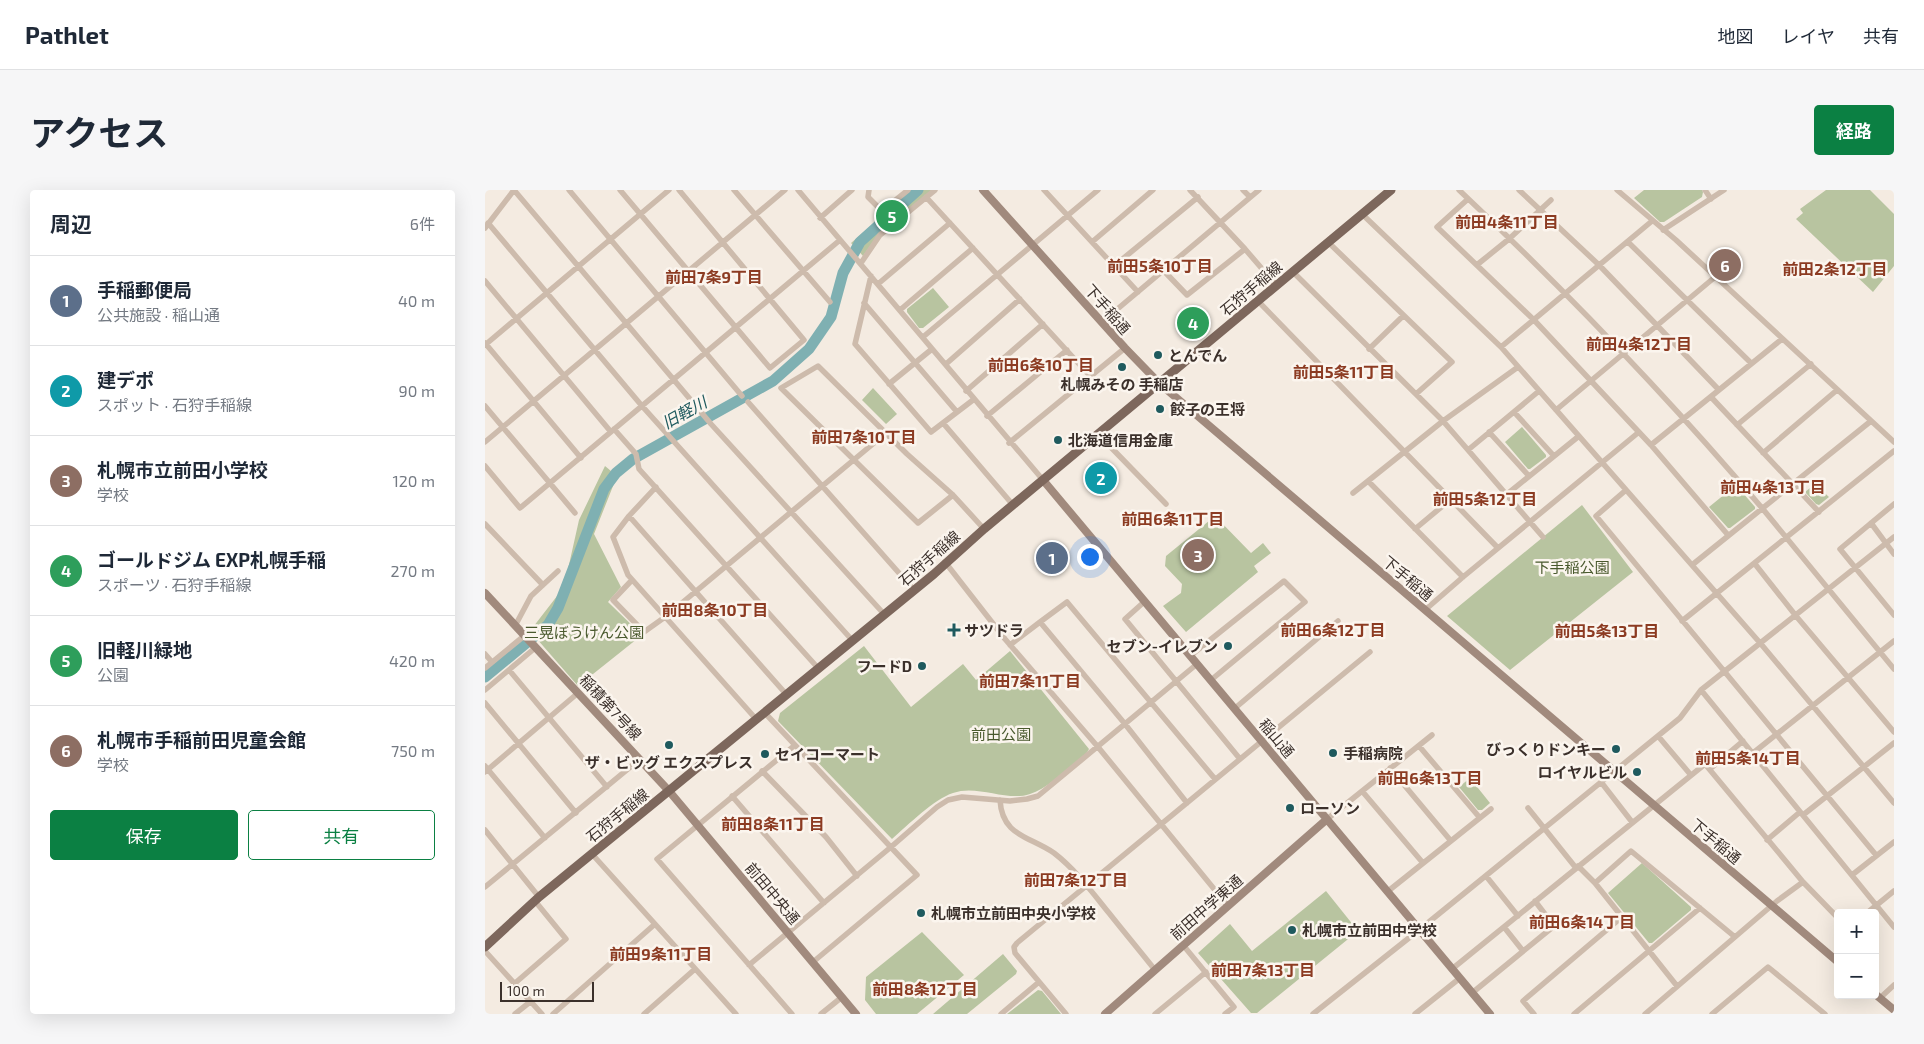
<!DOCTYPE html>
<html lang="ja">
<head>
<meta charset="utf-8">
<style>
  :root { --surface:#fff; --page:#f6f6f7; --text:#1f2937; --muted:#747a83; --line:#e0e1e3; --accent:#0b8043 }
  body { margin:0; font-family:"Exo 2","Noto Sans JP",sans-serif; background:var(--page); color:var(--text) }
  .controls { position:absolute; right:15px; bottom:15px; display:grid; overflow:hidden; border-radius:5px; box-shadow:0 5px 20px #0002 }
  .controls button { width:45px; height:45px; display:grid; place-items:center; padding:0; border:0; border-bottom:1px solid var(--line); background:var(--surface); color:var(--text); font:25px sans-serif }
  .scale { position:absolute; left:15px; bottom:12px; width:94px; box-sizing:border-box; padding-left:5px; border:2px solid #3b302b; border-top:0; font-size:14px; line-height:18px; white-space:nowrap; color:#3b302b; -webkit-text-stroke:4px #fbf5ee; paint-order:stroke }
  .you { position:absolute; left:604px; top:366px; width:18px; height:18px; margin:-12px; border:4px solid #fff; border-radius:50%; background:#1a73e8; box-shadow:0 0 0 8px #1a73e833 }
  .badge { display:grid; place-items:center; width:32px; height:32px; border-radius:50%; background:var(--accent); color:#fff; font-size:16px; font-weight:700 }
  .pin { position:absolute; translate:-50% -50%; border:2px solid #fff; box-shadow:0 1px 5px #0006 }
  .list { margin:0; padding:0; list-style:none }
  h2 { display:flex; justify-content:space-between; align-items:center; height:65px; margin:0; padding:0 20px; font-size:21px }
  h2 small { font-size:16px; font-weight:400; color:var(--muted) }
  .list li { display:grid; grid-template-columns:32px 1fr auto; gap:15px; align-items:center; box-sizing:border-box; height:90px; padding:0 20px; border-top:1px solid var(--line) }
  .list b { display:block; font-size:19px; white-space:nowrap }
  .list p { margin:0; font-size:16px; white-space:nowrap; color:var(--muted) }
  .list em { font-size:16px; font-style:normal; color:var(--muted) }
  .actions { display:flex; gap:10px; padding:15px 20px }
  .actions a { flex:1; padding:11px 0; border:1px solid var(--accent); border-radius:5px; text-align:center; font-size:18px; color:var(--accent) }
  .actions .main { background:var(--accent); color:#fff }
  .map { position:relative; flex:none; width:1409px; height:824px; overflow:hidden; border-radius:5px }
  header { display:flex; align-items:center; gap:30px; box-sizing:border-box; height:70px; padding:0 25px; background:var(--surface); border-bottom:1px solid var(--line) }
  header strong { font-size:24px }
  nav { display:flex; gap:28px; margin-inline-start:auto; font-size:18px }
  .intro { display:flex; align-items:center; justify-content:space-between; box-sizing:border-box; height:120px; padding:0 30px }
  h1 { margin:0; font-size:35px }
  .button { padding:12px 22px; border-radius:5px; background:var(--accent); color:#fff; font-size:18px; font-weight:700 }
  main { display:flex; gap:30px; padding:0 30px }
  aside { flex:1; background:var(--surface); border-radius:5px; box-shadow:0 5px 20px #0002 }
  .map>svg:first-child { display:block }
</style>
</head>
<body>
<header>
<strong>Pathlet</strong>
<nav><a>地図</a><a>レイヤ</a><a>共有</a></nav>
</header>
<div class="intro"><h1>アクセス</h1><a class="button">経路</a></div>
<main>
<aside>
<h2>周辺<small>6件</small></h2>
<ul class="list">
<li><span class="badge" style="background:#5c6f8a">1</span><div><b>手稲郵便局</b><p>公共施設 · 稲山通</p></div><em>40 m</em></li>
<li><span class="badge" style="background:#0f9aa8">2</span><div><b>建デポ</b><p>スポット · 石狩手稲線</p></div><em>90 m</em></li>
<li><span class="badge" style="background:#8d6e63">3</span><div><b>札幌市立前田小学校</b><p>学校</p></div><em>120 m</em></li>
<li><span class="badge" style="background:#2e9e5b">4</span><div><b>ゴールドジム EXP札幌手稲</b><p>スポーツ · 石狩手稲線</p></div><em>270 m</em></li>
<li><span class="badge" style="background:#2e9e5b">5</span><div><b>旧軽川緑地</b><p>公園</p></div><em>420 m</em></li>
<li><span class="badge" style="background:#8d6e63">6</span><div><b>札幌市手稲前田児童会館</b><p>学校</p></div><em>750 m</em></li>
</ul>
<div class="actions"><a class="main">保存</a><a>共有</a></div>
</aside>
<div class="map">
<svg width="1409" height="824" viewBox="0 0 1409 824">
  <rect width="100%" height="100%" fill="#f4ebe1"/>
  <path fill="#b8c4a0" d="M 428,0 L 447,0 L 392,46 L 378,66 L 366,53 Z
    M 1159,0 L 1217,0 L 1218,2 L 1217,7 L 1179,32 L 1175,32 L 1149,8 Z
    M 1341,0 L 1385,0 L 1409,24 L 1409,76 L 1388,102 L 1311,29 L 1318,23 L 1315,19 Z
    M 448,98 L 464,117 L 438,138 L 434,138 L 422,122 L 422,119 Z
    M 388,198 L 412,224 L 401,234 L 377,210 Z
    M 1037,237 L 1061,265 L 1061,267 L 1045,279 L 1043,279 L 1020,252 Z
    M 120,276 L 132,286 L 109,344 L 136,397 L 123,412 L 157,445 L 93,496 L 45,441 L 79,397 L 94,330 Z
    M 1330,294 L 1344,307 L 1334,315 L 1331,314 L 1320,302 Z
    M 1251,295 L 1270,317 L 1270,319 L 1245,338 L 1243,338 L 1224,317 Z
    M 1097,315 L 1148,382 L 1025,480 L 962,426 Z
    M 730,326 L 766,363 L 778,353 L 786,363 L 769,376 L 773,382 L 701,442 L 678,416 L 696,403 L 697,394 L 680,376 L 681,366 Z
    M 379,456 L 426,517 L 478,474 L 491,490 L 525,461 L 604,559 L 601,564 C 585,576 564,598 545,604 C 522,612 492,594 468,603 C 449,609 423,635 407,649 L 293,531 L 295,523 Z
    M 985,588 L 1005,613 L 997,620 L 993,620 L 974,597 Z
    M 1157,673 L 1206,717 L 1206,720 L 1167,753 L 1164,753 L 1123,703 Z
    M 841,701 L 873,741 L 772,823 L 766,823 L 713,763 L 745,734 L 767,761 Z
    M 437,742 L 479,785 L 432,824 L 391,824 L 380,810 L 381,787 Z
    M 518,764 L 532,781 L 531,784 L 482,824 L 448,824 Z
    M 553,800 L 557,801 L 576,824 L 522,824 Z"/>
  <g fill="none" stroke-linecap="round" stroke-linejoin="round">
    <path stroke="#7fb0b2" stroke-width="11" d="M 0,487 L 63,435 L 73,418 L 119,299 L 131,283 L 148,269 L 288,191 L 324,159 L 346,127 L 358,83 L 375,52 L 433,0"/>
    <path stroke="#cdbbac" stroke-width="5.5" d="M 29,0 L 226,234 L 399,424
      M 84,0 L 257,206
      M 135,0 L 285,178 L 319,150 L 194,0
      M 249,0 L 345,112
      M 313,0 L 558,290
      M 384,0 L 383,7 L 397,21 L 423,0
      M 559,0 L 653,102
      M 705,0 L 760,59 L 791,95
      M 758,0 L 765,7
      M 974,0 C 1080,100 1182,206 1277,318 C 1321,371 1365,425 1409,479
      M 1034,0 L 1114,75 L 1234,200
      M 1132,0 L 1191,50 L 1409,252
      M 1220,0 L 1226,9
      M 441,7 L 606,187
      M 983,9 L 952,37 L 1049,130 L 1166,255 L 1243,345
      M 877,24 L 1016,157 L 1276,454 L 1409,613
      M 335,28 L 367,0
      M 3,33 L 157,216 L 367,450
      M 0,38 L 29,0
      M 1178,40 L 1239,0
      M 607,52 L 668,0
      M 843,52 L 967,172 L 931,204
      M 1143,52 L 1266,173
      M 376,73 L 395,45 L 450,0
      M 993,74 L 1024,49 L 1066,10
      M 629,76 L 713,7
      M 678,80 L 702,105 L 760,59
      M 807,81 L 958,231 L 1058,347
      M 386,86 L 370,154 L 446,242 L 488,210
      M 0,91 L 126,242
      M 393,94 L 465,33
      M 773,111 L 1013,358
      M 379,113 L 472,222
      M 415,120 L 488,58
      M 617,132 L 774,0
      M 438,147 L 613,0
      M 0,153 L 96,268
      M 0,155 L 184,0
      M 1016,157 L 1167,31
      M 884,159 L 918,126
      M 461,174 L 535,109
      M 404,194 L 447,159
      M 481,201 L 558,134
      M 1226,207 L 1334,322
      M 263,212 L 429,400
      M 0,216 L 90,323
      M 1071,220 L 1230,87
      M 1029,222 L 1069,266
      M 502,226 L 582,160
      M 458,233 L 528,315
      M 1252,235 L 1326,174
      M 129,239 L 151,264 L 154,279 L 333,478
      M 1004,242 L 1044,286
      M 613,244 L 681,314
      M 0,252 L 300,0
      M 524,253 L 640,158
      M 1166,255 L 1297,149
      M 983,260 L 1054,201
      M 1278,263 L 1352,200
      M 0,276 L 35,318 L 355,50
      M 883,291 L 978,387
      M 171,297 L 144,326 L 128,347 L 143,385 L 271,529
      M 1141,300 L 1111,326 L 1391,665
      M 868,303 L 958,231 L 1033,177
      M 468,305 L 433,333 L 296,198 L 333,176 L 422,264 L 468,305 L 499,339
      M 1021,305 L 1094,246
      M 1409,314 L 1355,359 L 1409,425
      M 144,326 L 301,504
      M 1386,333 L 1409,364
      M 0,334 L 58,395
      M 930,339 L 966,309
      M 460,372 L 520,449 L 613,557 L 743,716
      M 1270,374 L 1311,426 L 1409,542
      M 1207,375 L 1386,231
      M 147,390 L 128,410 L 159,442 L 180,427 L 401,243
      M 659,412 L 640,429 L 755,569
      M 940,420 L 978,387 L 1154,242
      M 1197,431 L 1409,261
      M 555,432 L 582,412 L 730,589
      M 30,436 L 46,406 L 73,381
      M 525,455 L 555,432 L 640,534 L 702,613
      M 0,464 L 7,472
      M 705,466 L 799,391 L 820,412 L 726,490
      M 0,478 L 39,446
      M 24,480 L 122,597
      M 0,500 L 50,458
      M 1216,500 L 1409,737
      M 0,513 L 91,623
      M 749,519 L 853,431
      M 279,522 L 432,685 L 328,772
      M 1173,546 L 1205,584
      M 934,556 L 995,628
      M 1268,563 L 1409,451
      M 0,576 L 60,648
      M 905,578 L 966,651
      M 1225,579 L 1258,551
      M 277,581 L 341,647 L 372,686
      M 0,582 L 93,503
      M 1116,592 L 1147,632
      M 877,601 L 938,673
      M 247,606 L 339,713
      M 515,610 C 517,646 544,646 569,663 C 590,679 607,702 624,723 C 639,742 655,761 670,780
      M 1043,618 L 1091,678
      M 1318,625 L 1409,553
      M 841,630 L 947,545
      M 0,640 L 54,707
      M 1282,650 L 1315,622
      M 107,664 L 251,824
      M 1093,676 L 1110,693 L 1192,796
      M 1367,685 L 1409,652
      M 1001,686 L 1033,726
      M 1110,693 L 1146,661 L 1250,747
      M 0,697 L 155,569
      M 902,702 L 1006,619
      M 1382,723 L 1409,701
      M 1019,737 L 1038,761
      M 698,755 L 749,817 L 740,824
      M 0,761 L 57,824
      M 264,775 L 406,657 L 452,617 L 463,610 L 477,607 L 525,611 L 542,609 L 553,606 L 712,474
      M 967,779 L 1220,574 L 1318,692 L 1353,728
      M 29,794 L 81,749 L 50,711
      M 987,803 L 1069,736 L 1050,711
      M 1395,808 L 1409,795
      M 30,824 L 45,812
      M 68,824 L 170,734
      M 159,824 L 210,779
      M 307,824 L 172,669 L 310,555
      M 336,824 L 357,807
      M 516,824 L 554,792
      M 581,824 L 530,763 L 529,757 L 532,753 L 885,462
      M 670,824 L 721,782
      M 828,824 L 934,740 L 1195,528 L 1216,500 L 1409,347
      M 930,824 L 975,788
      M 1049,824 L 1038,811 L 1137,727
      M 1089,824 L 1215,718
      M 1160,824 L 1292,711 L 1318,692
      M 1227,824 L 1283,777 L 1340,824"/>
    <path stroke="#a18a7d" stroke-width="8" d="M 498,0 L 640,158 L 674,193 L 1353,772
      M 558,290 L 1005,824
      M 0,403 L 184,601 L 371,824
      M 1390,804 L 1409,820
      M 620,824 L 841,630"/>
    <path stroke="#7d675c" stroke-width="9" d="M 0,757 L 54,707 L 449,384 L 499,339 L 906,0"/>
  </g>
  <g fill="#1f5a5e" stroke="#fbf5ee" stroke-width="2">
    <circle cx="673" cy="165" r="5"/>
    <circle cx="637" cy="177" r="5"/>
    <circle cx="675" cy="219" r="5"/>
    <circle cx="573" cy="250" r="5"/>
    <path d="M466.5 432.5h5v5h5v5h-5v5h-5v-5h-5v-5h5z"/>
    <circle cx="743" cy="456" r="5"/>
    <circle cx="437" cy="476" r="5"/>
    <circle cx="184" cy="555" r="5"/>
    <circle cx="1131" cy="559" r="5"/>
    <circle cx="848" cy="563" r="5"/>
    <circle cx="280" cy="564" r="5"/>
    <circle cx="1152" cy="582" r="5"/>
    <circle cx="805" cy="618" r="5"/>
    <circle cx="436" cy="723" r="5"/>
    <circle cx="807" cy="740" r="5"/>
  </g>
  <g text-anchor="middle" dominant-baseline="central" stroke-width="5" stroke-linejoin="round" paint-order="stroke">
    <g font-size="15" fill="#3b302b" stroke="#fbf5ee">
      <text transform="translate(766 98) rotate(-40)">石狩手稲線</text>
      <text transform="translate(623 119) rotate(49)">下手稲通</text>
      <text transform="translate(444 368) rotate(-41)">石狩手稲線</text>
      <text transform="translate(923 388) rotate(40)">下手稲通</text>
      <text transform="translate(126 517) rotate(47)">稲積第7号線</text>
      <text transform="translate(792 548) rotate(50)">稲山通</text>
      <text transform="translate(132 625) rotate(-39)">石狩手稲線</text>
      <text transform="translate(1231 651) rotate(40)">下手稲通</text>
      <text transform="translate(288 703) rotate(50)">前田中央通</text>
      <text transform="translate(721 717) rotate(-41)">前田中学東通</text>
    </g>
    <g font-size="15" font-weight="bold" fill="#3b302b" stroke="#fbf5ee" text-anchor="start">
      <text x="683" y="165">とんでん</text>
      <text x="637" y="194" text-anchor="middle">札幌みその 手稲店</text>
      <text x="685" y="219">餃子の王将</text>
      <text x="583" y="250">北海道信用金庫</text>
      <text x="479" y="440">サツドラ</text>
      <text x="733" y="456" text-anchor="end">セブン-イレブン</text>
      <text x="427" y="476" text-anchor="end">フードD</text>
      <text x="1121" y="559" text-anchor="end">びっくりドンキー</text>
      <text x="858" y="563">手稲病院</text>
      <text x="290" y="564">セイコーマート</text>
      <text x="184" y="572" text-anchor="middle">ザ・ビッグ エクスプレス</text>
      <text x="1142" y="582" text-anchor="end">ロイヤルビル</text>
      <text x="815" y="618">ローソン</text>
      <text x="446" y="723">札幌市立前田中央小学校</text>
      <text x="817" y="740">札幌市立前田中学校</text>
    </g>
    <g font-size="15" fill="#4a5a2e" stroke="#fbf5ee">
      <text x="1087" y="377">下手稲公園</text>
      <text x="99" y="442">三晃ぼうけん公園</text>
      <text x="516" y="544">前田公園</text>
    </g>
    <g font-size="16" font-weight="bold" fill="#8c3b22" stroke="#fbf5ee">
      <text x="1022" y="31">前田4条11丁目</text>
      <text x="675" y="75">前田5条10丁目</text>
      <text x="1350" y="78">前田2条12丁目</text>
      <text x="229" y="86">前田7条9丁目</text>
      <text x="1154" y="153">前田4条12丁目</text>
      <text x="556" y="174">前田6条10丁目</text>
      <text x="859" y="181">前田5条11丁目</text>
      <text x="379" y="246">前田7条10丁目</text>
      <text x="1288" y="296">前田4条13丁目</text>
      <text x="1000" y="308">前田5条12丁目</text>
      <text x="688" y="328">前田6条11丁目</text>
      <text x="230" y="419">前田8条10丁目</text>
      <text x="848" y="439">前田6条12丁目</text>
      <text x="1122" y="440">前田5条13丁目</text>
      <text x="545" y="490">前田7条11丁目</text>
      <text x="1263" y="567">前田5条14丁目</text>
      <text x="945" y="587">前田6条13丁目</text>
      <text x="288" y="633">前田8条11丁目</text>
      <text x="591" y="689">前田7条12丁目</text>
      <text x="1097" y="731">前田6条14丁目</text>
      <text x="176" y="763">前田9条11丁目</text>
      <text x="778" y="779">前田7条13丁目</text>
      <text x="440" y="798">前田8条12丁目</text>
    </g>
    <g font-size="16" font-style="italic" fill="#1f5a5e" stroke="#fbf5ee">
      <text transform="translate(199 222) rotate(-29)">旧軽川</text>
    </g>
  </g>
</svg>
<div class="controls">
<button>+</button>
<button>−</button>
</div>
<div class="scale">100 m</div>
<div class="you"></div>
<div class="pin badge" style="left:567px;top:368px;background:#5c6f8a">1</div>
<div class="pin badge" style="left:616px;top:288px;background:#0f9aa8">2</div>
<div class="pin badge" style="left:713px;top:365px;background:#8d6e63">3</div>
<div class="pin badge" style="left:708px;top:133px;background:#2e9e5b">4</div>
<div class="pin badge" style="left:407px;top:26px;background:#2e9e5b">5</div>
<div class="pin badge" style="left:1240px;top:75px;background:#8d6e63">6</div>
</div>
</main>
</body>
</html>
